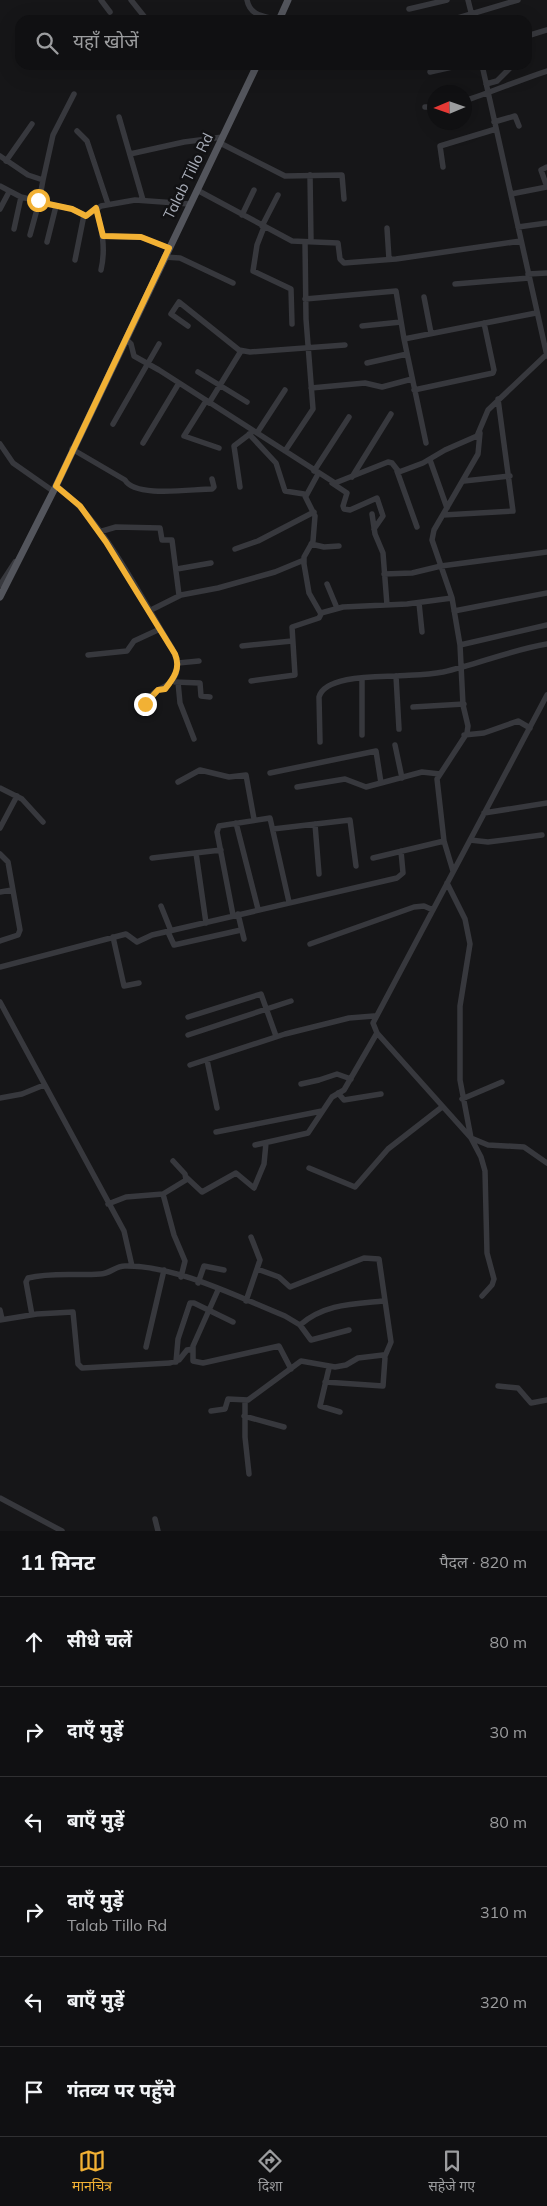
<!DOCTYPE html>
<html lang="hi">
<head>
<meta charset="utf-8">
<style>
  :root { --surface:#101012; --page:#19191b; --text:#f1f3f6; --muted:#9c9d9f; --line:#303032; --accent:#f2b134 }
  body { margin:0; font-family:Mulish,"Noto Sans Devanagari",sans-serif; background:var(--page); color:var(--text) }
  .compass { position:absolute; left:427px; top:85px; width:45px; height:45px; border-radius:50%; background:var(--surface); box-shadow:0 5px 20px #0002; rotate:268deg }
  .stop { position:absolute; width:15px; height:15px; margin:-11px; border:4px solid #f2b134; border-radius:50%; background:#fff }
  .stop.end { background:#f2b134; border-color:#fff; box-shadow:0 1px 5px #0008 }
  .list { margin:0; padding:0; list-style:none }
  h2 { display:flex; justify-content:space-between; align-items:center; height:65px; margin:0; padding:0 20px; font-size:21px }
  h2 small { font-size:16px; font-weight:400; color:var(--muted) }
  .list li { display:grid; grid-template-columns:32px 1fr auto; gap:15px; align-items:center; box-sizing:border-box; height:90px; padding:0 20px; border-top:1px solid var(--line) }
  .list b { display:block; font-size:19px; white-space:nowrap }
  .list p { margin:0; font-size:16px; white-space:nowrap; color:var(--muted) }
  .list em { font-size:16px; font-style:normal; color:var(--muted) }
  .icon { flex:none; width:28px; height:28px; fill:none; stroke:currentColor; stroke-width:2; stroke-linecap:round; stroke-linejoin:round }
  .map { position:relative; flex:none; width:547px; height:1531px; overflow:hidden }
  .search { position:absolute; background:var(--surface); box-shadow:0 5px 20px #0002; left:15px; right:15px; top:15px; height:55px; display:flex; align-items:center; gap:12px; box-sizing:border-box; padding:0 18px; border-radius:15px; color:var(--muted); font-size:19px }
  .sheet { height:605px; background:var(--surface) }
  nav { display:flex; justify-content:space-around; align-items:center; box-sizing:border-box; height:70px; border-top:1px solid var(--line); background:var(--surface); font-size:14px; color:var(--muted) }
  nav a { display:grid; justify-items:center; gap:2px }
  nav .on { color:var(--accent) }
  .map>svg:first-child { display:block }
</style>
</head>
<body>
<div class="map">
<svg width="547" height="1531" viewBox="0 0 547 1531">
  <rect width="100%" height="100%" fill="#161618"/>
  <g fill="none" stroke-linecap="round" stroke-linejoin="round">
    <path stroke="#37383d" stroke-width="5.5" d="M 101,0 L 110,12
      M 131,0 L 147,20
      M 247,0 C 250,16 264,16 278,20
      M 468,0 L 473,20
      M 409,9 L 447,0
      M 451,20 L 518,0
      M 527,36 L 547,30
      M 482,65 L 547,356
      M 430,72 L 461,65
      M 486,84 L 497,81 L 513,65
      M 464,101 C 492,92 519,80 547,71
      M 425,107 L 434,107
      M 119,117 L 143,200
      M 494,122 L 515,116 L 519,126
      M 77,131 L 87,141 L 108,204
      M 220,143 L 285,176 L 342,175 L 344,199
      M 130,154 L 184,142 L 223,137
      M 0,156 L 28,175 L 43,180 L 39,202 L 72,209 L 86,216 L 101,206 L 135,200 L 190,204
      M 6,161 L 32,124
      M 443,167 L 440,146 L 496,129
      M 310,175 L 311,242
      M 43,180 L 53,135 L 74,94
      M 0,186 L 21,197 L 38,201
      M 547,187 L 541,170 L 547,167
      M 197,190 L 292,241 L 338,243 L 340,259 L 344,263 L 396,259 L 521,241
      M 511,194 L 547,187
      M 96,208 C 102,230 106,248 101,270
      M 0,209 L 9,192
      M 242,215 L 254,190
      M 262,226 L 278,195
      M 264,227 L 257,245 L 253,271 L 291,289 L 292,324
      M 518,227 L 547,223
      M 387,228 L 389,259
      M 14,229 L 21,197
      M 30,235 L 39,202
      M 103,236 L 141,237 L 169,248
      M 47,242 L 56,206
      M 164,257 L 180,258 L 233,283
      M 75,260 L 84,215
      M 528,274 L 547,273
      M 455,284 L 529,278
      M 424,297 L 431,333
      M 305,299 L 396,291 L 404,339 L 426,443
      M 188,326 L 171,314 L 179,302 L 239,350 L 250,352 L 345,345
      M 362,326 L 401,322
      M 126,339 L 131,344 L 134,356 L 159,370 L 335,483 L 388,462 L 392,463 L 399,472 L 423,463 L 445,450 L 477,436 L 488,410 L 547,354
      M 404,339 L 536,313
      M 367,363 L 407,354
      M 198,372 L 247,402
      M 311,388 L 365,383 L 382,387 L 412,379
      M 414,390 L 493,373 L 494,370 L 484,323
      M 206,401 L 184,436 L 219,448
      M 209,403 L 241,351
      M 113,424 L 159,344
      M 257,433 L 285,390
      M 249,434 L 276,463 L 285,491 L 304,494 L 315,516 L 313,541 L 304,557 L 304,564 L 309,593 L 321,614 L 319,618 L 292,627 L 295,675 L 251,681
      M 143,443 L 179,383
      M 0,444 L 13,463 L 53,491
      M 72,449 L 125,480 C 135,498 192,489 212,489 L 214,487 L 212,479
      M 285,451 L 313,409 L 306,319 L 305,242
      M 430,460 L 447,508
      M 314,471 L 349,417
      M 397,471 L 417,527
      M 352,477 L 391,414
      M 464,481 L 510,476
      M 332,483 L 347,493 L 343,506 L 344,509 L 350,510 L 377,498 L 383,516 L 374,529
      M 56,486 C 103,518 142,600 172,648 C 182,668 178,681 158,690 C 150,694 149,703 137,706
      M 240,487 L 234,446 L 251,433
      M 306,496 L 318,474
      M 372,514 L 375,534 L 383,553 L 387,605
      M 443,515 L 513,511 L 498,399
      M 99,532 L 116,527 L 160,528 L 162,540 L 172,540 L 179,595
      M 311,544 L 324,547 L 339,546
      M 235,549 L 258,541 L 314,512
      M 177,569 L 211,563
      M 384,574 L 412,573 L 441,566 L 547,552
      M 327,584 L 337,608
      M 0,585 L 15,562
      M 419,603 L 422,632
      M 149,611 L 181,595 L 218,588 L 275,572 L 304,560
      M 454,611 L 547,593
      M 321,613 L 343,607 L 407,604 L 452,598
      M 460,645 L 547,625
      M 242,646 L 292,641
      M 88,655 L 127,651 L 134,641 L 160,629
      M 178,663 L 199,661
      M 396,676 L 399,729
      M 362,678 L 362,735
      M 175,682 L 200,683 L 201,696 L 210,697
      M 178,682 L 180,703 L 194,739
      M 547,695 L 373,1023 L 377,1033 L 471,1138 L 488,1145 L 524,1147 L 547,1163
      M 413,707 L 464,704
      M 464,735 L 484,733 L 518,721 L 530,728
      M 320,742 L 319,697 C 325,675 378,677 397,676 C 412,675 428,675 443,672 C 478,664 511,650 547,644
      M 395,745 L 402,778
      M 270,773 L 376,751 L 381,783 L 422,772 L 440,774
      M 178,782 L 200,770 L 229,777 L 246,775 L 254,819
      M 297,787 L 345,779 L 366,787 L 381,783
      M 0,788 L 22,799 L 43,822
      M 484,813 L 547,803
      M 236,823 L 258,909
      M 315,824 L 319,874
      M 0,828 L 17,796
      M 273,829 L 350,820 L 356,866
      M 470,840 L 488,842 L 542,835
      M 196,853 L 206,923
      M 0,854 L 8,862 L 20,930 L 18,935 L 0,941
      M 152,858 L 221,850
      M 373,858 L 444,841
      M 453,871 L 444,841 L 437,779 L 467,733 L 468,726 L 463,705 L 460,645 L 452,598 L 432,540 L 434,530 L 478,454 L 480,433
      M 447,883 L 465,919 L 470,944 L 460,1006 L 460,1080 L 471,1138 L 481,1157 L 485,1171 L 487,1253 L 494,1279 L 492,1285 L 482,1296
      M 0,892 L 12,890
      M 161,906 L 171,931
      M 238,914 L 244,939
      M 233,915 L 217,832 L 219,826 L 270,818 L 289,902
      M 168,932 L 174,945 L 241,930
      M 113,937 L 124,986 L 139,983
      M 310,944 L 414,907 L 424,906 L 433,910
      M 0,967 L 126,934 L 137,942 L 152,935 L 397,878 L 403,873 L 401,851
      M 0,1002 L 124,1231 L 132,1266
      M 188,1017 L 261,994 L 276,1036
      M 188,1035 L 291,1001
      M 207,1060 L 217,1108
      M 190,1065 L 285,1034 L 349,1018 L 374,1016
      M 301,1084 L 319,1080 L 337,1074 L 351,1079
      M 338,1093 L 344,1100 L 381,1094
      M 0,1098 L 22,1094 L 44,1085
      M 462,1099 L 502,1082
      M 216,1132 L 322,1111
      M 255,1145 L 308,1133 L 332,1097 L 344,1090 L 377,1033
      M 309,1168 L 355,1187 L 388,1149 L 442,1107
      M 186,1177 L 202,1192 L 236,1173 L 254,1188 L 264,1164 L 266,1143
      M 163,1194 L 186,1180 L 185,1174 L 173,1161
      M 108,1204 L 126,1197 L 163,1194 L 174,1235 L 185,1261 L 181,1277
      M 257,1269 L 279,1277 L 290,1287 L 364,1258 L 379,1259 L 391,1342 L 385,1356
      M 198,1283 L 204,1266 L 224,1270
      M 218,1290 L 193,1346 L 193,1361 L 203,1363 L 279,1346 L 291,1369
      M 246,1301 L 260,1260 L 251,1237
      M 0,1310 L 2,1319
      M 32,1315 L 26,1282 L 28,1278 C 52,1272 76,1276 100,1274 C 110,1274 115,1266 125,1266 C 175,1265 238,1297 285,1316 L 300,1325 L 311,1340 L 349,1330
      M 0,1320 L 37,1314 L 73,1312 L 78,1364 L 82,1368 L 170,1363 L 179,1360 L 187,1350 L 193,1349
      M 300,1325 C 324,1304 353,1304 383,1301
      M 146,1347 L 164,1270
      M 176,1362 L 178,1339 L 190,1303 L 194,1303 L 233,1322
      M 329,1368 L 320,1406 L 340,1412
      M 498,1386 L 518,1388 L 531,1403 L 547,1400
      M 245,1401 L 245,1437 L 249,1474
      M 211,1411 L 225,1409 L 228,1399 L 248,1400 L 301,1361 L 335,1367 L 346,1365 L 358,1358 L 383,1355 L 385,1358 L 383,1386 L 325,1382
      M 244,1416 L 284,1427
      M 0,1498 L 62,1531
      M 155,1519 L 158,1531"/>
    <path stroke="#53555c" stroke-width="7" d="M 279,20 L 288,0
      M 0,597 L 56,486 L 257,65"/>
  </g>
  <g fill="none" stroke-linecap="round" stroke-linejoin="round">
    <path stroke="#f2b134" stroke-width="6" d="M 38,200 L 39,202 L 72,209 L 86,216 L 96,208 L 103,236 L 141,237 L 169,248 L 56,486 L 80,506 L 106,542 L 175,654 C 181,668 174,678 165,689 L 158,690 L 145,704"/>
  </g>
  <g text-anchor="middle" dominant-baseline="central" stroke-width="5" stroke-linejoin="round" paint-order="stroke">
    <g font-size="15" fill="#a8adb8" stroke="#111113">
      <text transform="translate(188 176) rotate(-64)">Talab Tillo Rd</text>
    </g>
  </g>
</svg>
<svg class="compass" viewBox="-18 -18 36 36"><path d="M0-13l5 13h-10z" fill="#e53935"/><path d="M0 13l5-13h-10z" fill="#9c9d9f"/></svg>
<div class="stop" style="left:38px;top:200px"></div>
<div class="stop end" style="left:145px;top:704px"></div>
<div class="search"><svg class="icon" aria-label="search" viewBox="0 0 24 24"><circle cx="10" cy="10" r="6"/><path d="M15 15l6 6"/></svg>यहाँ खोजें</div>
</div>
<section class="sheet">
<h2>11 मिनट<small>पैदल · 820 m</small></h2>
<ul class="list">
<li><svg class="icon" aria-label="ahead" viewBox="0 0 24 24"><path d="M12 20V5M6 11l6-6 6 6"/></svg><div><b>सीधे चलें</b></div><em>80 m</em></li>
<li><svg class="icon" aria-label="right" viewBox="0 0 24 24"><path d="M7 20v-9h11M14 6l5 5-5 5"/></svg><div><b>दाएँ मुड़ें</b></div><em>30 m</em></li>
<li><svg class="icon" aria-label="left" viewBox="0 0 24 24"><path d="M17 20v-9H6M10 6l-5 5 5 5"/></svg><div><b>बाएँ मुड़ें</b></div><em>80 m</em></li>
<li><svg class="icon" aria-label="right" viewBox="0 0 24 24"><path d="M7 20v-9h11M14 6l5 5-5 5"/></svg><div><b>दाएँ मुड़ें</b><p>Talab Tillo Rd</p></div><em>310 m</em></li>
<li><svg class="icon" aria-label="left" viewBox="0 0 24 24"><path d="M17 20v-9H6M10 6l-5 5 5 5"/></svg><div><b>बाएँ मुड़ें</b></div><em>320 m</em></li>
<li><svg class="icon" aria-label="arrive" viewBox="0 0 24 24"><path d="M6 21V4h12l-3 4 3 4H6"/></svg><div><b>गंतव्य पर पहुँचे</b></div></li>
</ul>
</section>
<nav>
<a class="on"><svg class="icon" aria-label="map" viewBox="0 0 24 24"><path d="M3 6l6-2 6 2 6-2v14l-6 2-6-2-6 2zM9 4v14M15 6v14"/></svg>मानचित्र</a>
<a><svg class="icon" aria-label="directions" viewBox="0 0 24 24"><path d="M12 3l9 9-9 9-9-9zM9 14v-3h6M13 9l2 2-2 2"/></svg>दिशा</a>
<a><svg class="icon" aria-label="saved" viewBox="0 0 24 24"><path d="M7 4h10v16l-5-4-5 4z"/></svg>सहेजे गए</a>
</nav>
</body>
</html>
